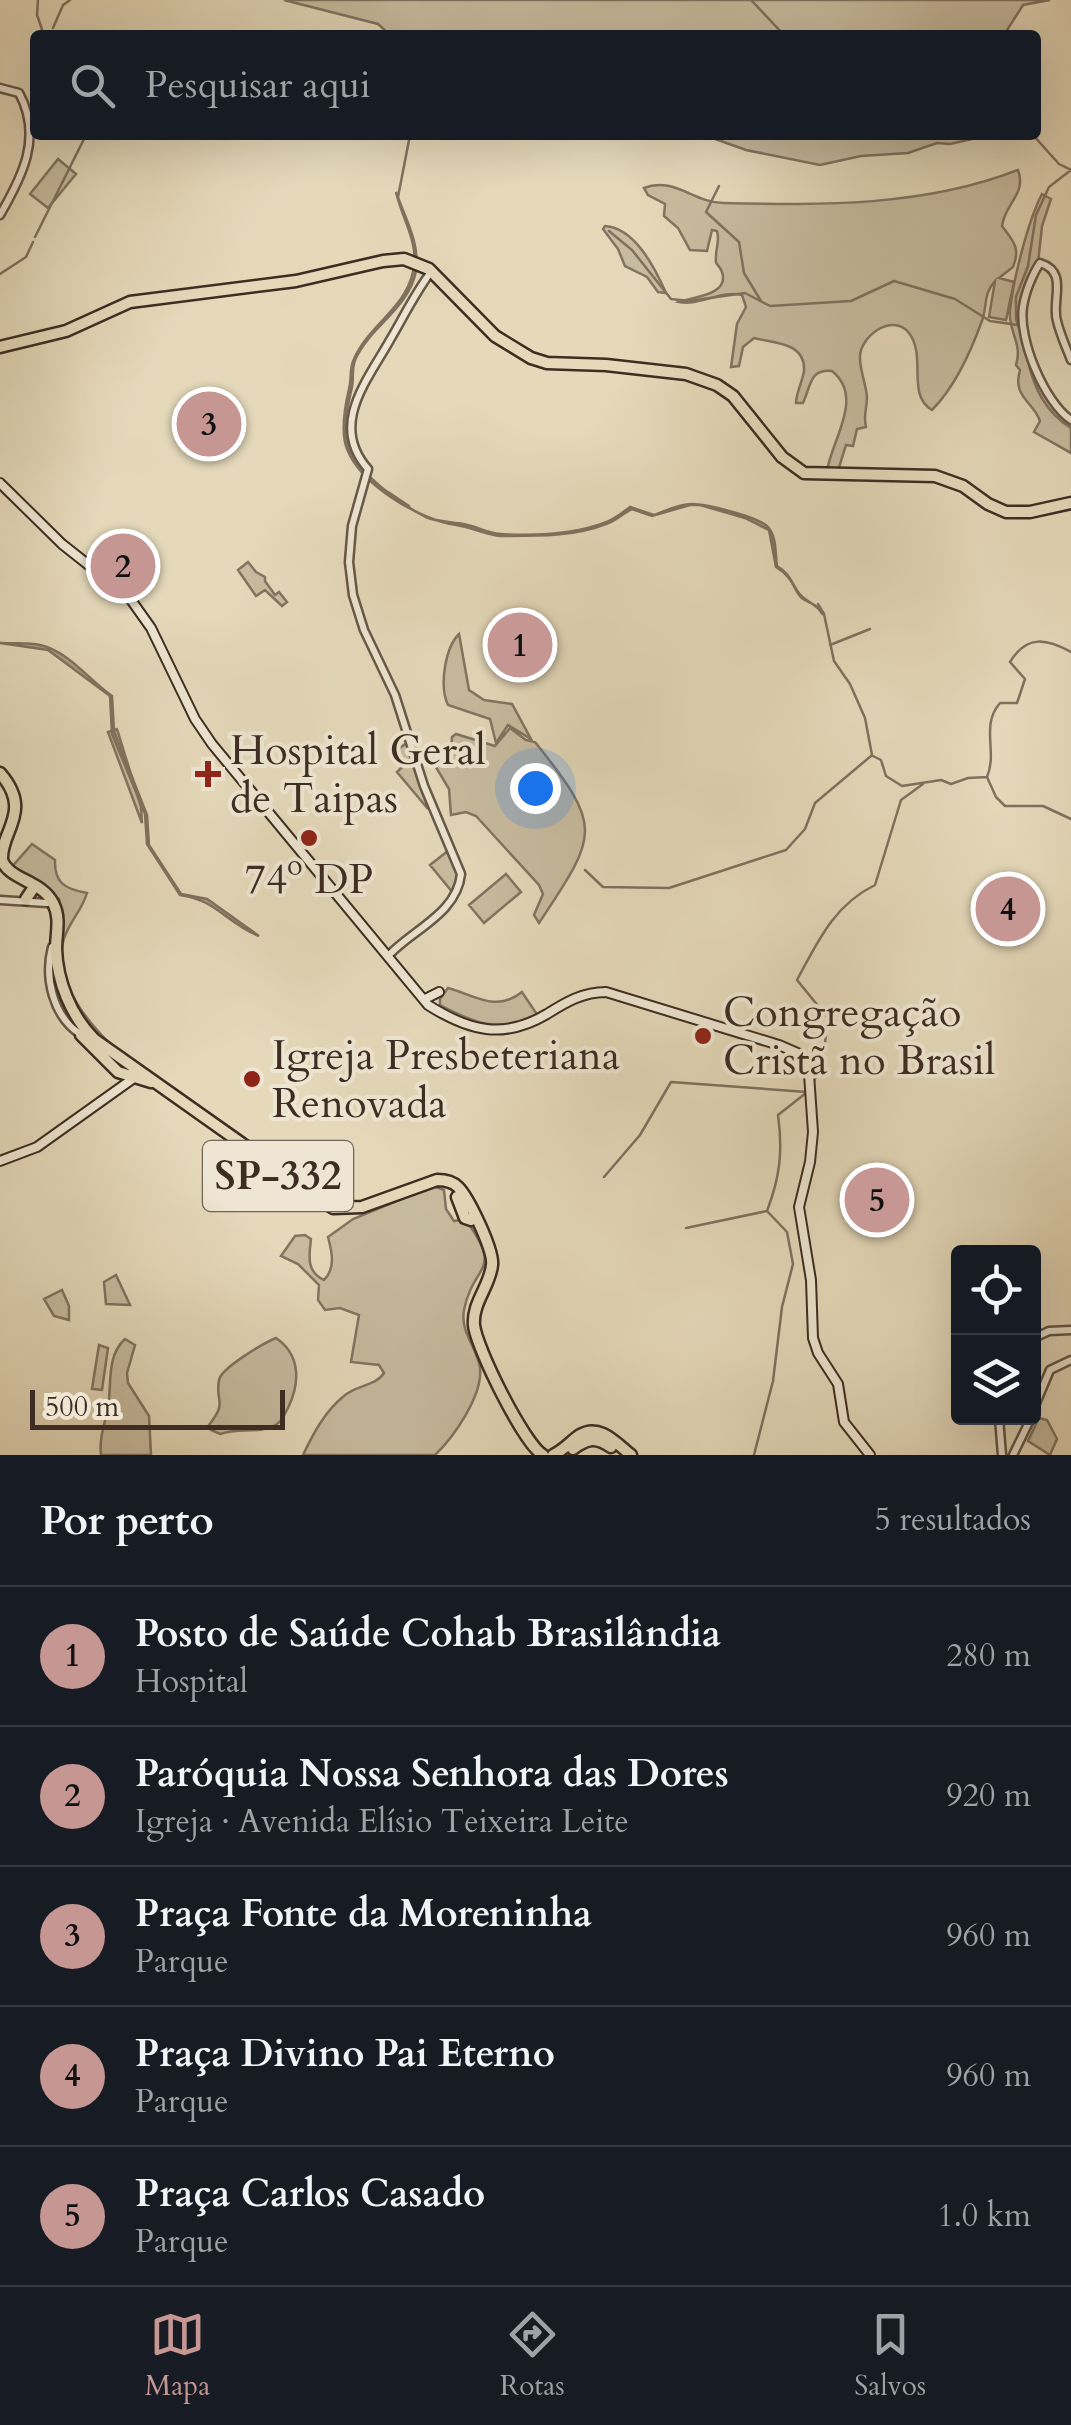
<!DOCTYPE html>
<html lang="pt">
<head>
<meta charset="utf-8">
<style>
  :root { --surface:#171b24; --page:#242831; --text:#f1f3f6; --muted:#9ea1a6; --line:#363941; --accent:#c59692 }
  body { margin:0; font-family:Cardo,serif; background:var(--page); color:var(--text) }
  .controls { position:absolute; right:30px; bottom:30px; display:grid; overflow:hidden; border-radius:10px; box-shadow:0 10px 40px #0002 }
  .controls button { width:90px; height:90px; display:grid; place-items:center; padding:0; border:0; border-bottom:2px solid var(--line); background:var(--surface); color:var(--text); font:50px sans-serif }
  .scale { position:absolute; left:30px; bottom:25px; width:255px; box-sizing:border-box; padding-left:10px; border:5px solid #3d2d23; border-top:0; font-size:28px; line-height:35px; white-space:nowrap; color:#3d2d23; -webkit-text-stroke:8px #eee6d2; paint-order:stroke }
  .you { position:absolute; left:535px; top:788px; width:35px; height:35px; margin:-25px; border:8px solid #fff; border-radius:50%; background:#1a73e8; box-shadow:0 0 0 15px #1a73e833 }
  .badge { display:grid; place-items:center; width:65px; height:65px; border-radius:50%; background:var(--accent); color:#111; font-size:32px; font-weight:700 }
  .pin { position:absolute; translate:-50% -50%; border:5px solid #fff; box-shadow:0 2px 10px #0006 }
  .list { margin:0; padding:0; list-style:none }
  h2 { display:flex; justify-content:space-between; align-items:center; height:130px; margin:0; padding:0 40px; font-size:42px }
  h2 small { font-size:32px; font-weight:400; color:var(--muted) }
  .list li { display:grid; grid-template-columns:65px 1fr auto; gap:30px; align-items:center; box-sizing:border-box; height:140px; padding:0 40px; border-top:2px solid var(--line) }
  .list b { display:block; font-size:38px; white-space:nowrap }
  .list p { margin:0; font-size:32px; white-space:nowrap; color:var(--muted) }
  .list em { font-size:32px; font-style:normal; color:var(--muted) }
  .icon { flex:none; width:55px; height:55px; fill:none; stroke:currentColor; stroke-width:2; stroke-linecap:round; stroke-linejoin:round }
  .map { position:relative; flex:none; width:1071px; height:1455px; overflow:hidden }
  .search { position:absolute; background:var(--surface); box-shadow:0 10px 40px #0002; left:30px; right:30px; top:30px; height:110px; display:flex; align-items:center; gap:25px; box-sizing:border-box; padding:0 35px; border-radius:10px; color:var(--muted); font-size:38px }
  .sheet { height:830px; background:var(--surface) }
  nav { display:flex; justify-content:space-around; align-items:center; box-sizing:border-box; height:140px; border-top:2px solid var(--line); background:var(--surface); font-size:28px; color:var(--muted) }
  nav a { display:grid; justify-items:center; gap:5px }
  nav .on { color:var(--accent) }
  .map>svg:first-child { display:block }
</style>
</head>
<body>
<div class="map">
<svg width="1071" height="1455" viewBox="0 0 1071 1455">
  <rect width="100%" height="100%" fill="#e5d9ba"/>
  <filter id="stains"><feTurbulence type="fractalNoise" baseFrequency=".002" numOctaves="4"/><feColorMatrix values="0 0 0 0 .2 0 0 0 0 .09 0 0 0 0 .02 0 0 0 .5 -.17"/></filter>
  <radialGradient id="worn" r=".72"><stop offset=".6" stop-color="#630" stop-opacity="0"/><stop offset="1" stop-color="#630" stop-opacity=".3"/></radialGradient>
  <path fill="#c8bca0" stroke="#827462" stroke-width="2.5" d="M 284,0 L 1050,0 L 1023,5 L 1004,35 L 390,35 L 378,24 Z
    M 704,135 L 990,135 L 950,144 L 937,143 L 908,153 L 861,156 L 820,165 L 746,150 Z
    M 58,159 L 76,174 L 48,208 L 30,194 Z
    M 1018,170 C 1027,194 1005,203 1002,226 C 1013,241 1021,248 1013,267 L 999,278 L 1014,282 L 1006,320 L 989,317 L 995,281 C 984,293 987,303 983,318 C 972,349 956,386 932,410 C 906,395 927,356 909,333 C 892,312 859,337 860,358 C 860,371 866,384 867,397 C 867,408 863,416 866,427 L 857,429 L 853,446 L 846,445 L 837,474 L 831,473 L 828,466 C 835,435 863,396 832,371 C 809,369 811,386 803,403 L 796,403 C 796,393 802,383 804,371 C 806,342 773,343 754,338 L 743,347 L 739,366 L 731,367 L 737,324 L 746,307 L 742,295 C 721,290 700,306 679,302 C 693,297 730,295 722,272 C 718,262 715,267 716,256 C 716,246 720,242 717,231 L 712,230 L 707,251 L 690,250 L 678,228 L 664,216 L 665,204 L 648,195 L 644,188 C 673,176 695,203 723,203 C 823,205 923,207 1018,170 Z
    M 1042,194 L 1051,199 L 1042,226 L 1038,263 L 1028,286 L 1023,327 L 1045,392 L 1071,422 L 1071,453 L 1034,432 L 1040,421 C 1033,401 1012,397 1020,370 L 1016,365 C 1023,344 1008,331 1010,311 C 1013,280 1028,221 1042,194 Z
    M 605,226 C 635,228 655,268 666,293 L 658,292 L 647,277 L 625,266 L 618,249 L 603,229 Z
    M 248,562 L 256,572 L 265,577 L 265,581 L 275,595 L 279,592 L 287,602 L 282,606 L 265,590 L 256,596 L 238,570 Z
    M 459,634 L 469,690 L 484,700 L 512,704 L 531,739 L 508,725 L 496,743 L 490,719 L 448,705 C 439,686 445,648 459,634 Z
    M 510,728 L 526,740 L 535,742 C 604,828 598,834 539,923 L 534,915 L 543,894 L 539,885 L 476,816 L 466,812 L 451,815 L 449,789 L 434,764 L 451,755 L 452,737 L 456,734 L 495,746 Z
    M 117,729 L 141,807 L 142,823 L 108,732 Z
    M 407,743 L 428,809 L 397,772 L 402,767 L 392,753 Z
    M 32,844 L 55,860 C 54,883 65,889 87,893 C 82,911 67,924 63,942 C 54,985 92,1028 122,1055 C 85,1033 58,992 58,948 C 57,931 63,917 59,899 L 10,869 Z
    M 449,850 L 459,876 L 454,894 L 430,865 Z
    M 506,874 L 521,892 L 484,923 L 469,905 Z
    M 448,988 C 474,995 496,1013 522,992 L 538,1016 C 497,1032 478,1025 440,1005 L 440,999 Z
    M 884,1182 L 880,1217 L 856,1221 Z
    M 433,1186 L 444,1190 L 446,1209 L 454,1221 L 465,1219 C 505,1273 473,1263 464,1310 C 460,1333 477,1347 480,1368 C 483,1395 454,1437 435,1455 L 303,1455 C 313,1434 325,1411 344,1396 C 356,1385 376,1386 384,1373 L 379,1365 L 351,1362 L 359,1315 L 340,1308 L 325,1310 L 318,1300 L 319,1285 L 298,1264 L 281,1256 L 295,1236 L 305,1235 L 311,1239 C 309,1255 306,1272 324,1280 C 336,1268 332,1252 328,1237 L 353,1219 Z
    M 116,1275 L 130,1305 L 106,1304 L 104,1282 Z
    M 62,1290 L 69,1306 L 69,1320 L 54,1316 L 44,1299 Z
    M 276,1338 C 301,1355 300,1383 288,1408 C 284,1415 282,1422 274,1426 C 258,1434 238,1427 220,1434 L 211,1430 L 209,1425 C 228,1401 215,1403 219,1380 C 221,1368 264,1343 276,1338 Z
    M 125,1339 L 135,1345 L 127,1373 L 128,1383 L 149,1416 L 151,1455 L 101,1455 C 99,1437 105,1424 108,1407 C 112,1384 106,1356 125,1339 Z
    M 99,1345 L 108,1348 L 102,1390 L 92,1389 Z
    M 1039,1418 L 1047,1420 L 1057,1439 L 1050,1455 L 1028,1441 Z"/>
  <path fill="#ac9f87" stroke="#80715f" stroke-width="2.5" d="M 396,192 C 405,218 420,243 416,271 C 409,308 371,326 356,358 C 351,368 354,377 352,387 C 348,406 341,427 348,447 C 356,472 403,506 426,517 C 437,522 451,522 463,524 C 476,526 487,533 500,534 C 533,536 572,535 604,523 C 614,520 622,513 630,507 L 654,515 C 666,511 678,504 692,504 C 706,504 759,517 768,527 C 777,537 775,553 777,566 C 790,574 790,580 798,592 C 804,602 815,601 823,615 C 817,604 813,605 803,599 C 793,592 796,579 776,567 L 769,530 L 745,518 L 700,505 L 690,505 L 652,516 L 632,509 C 623,513 616,521 606,524 C 573,537 535,536 501,536 C 486,535 471,527 456,525 C 420,520 361,485 347,449 C 340,431 345,406 349,389 C 352,379 349,369 354,359 C 368,326 405,309 413,272 C 420,244 402,219 396,192 Z
    M 0,643 C 13,644 27,642 40,645 C 68,651 89,680 112,696 L 114,731 L 147,815 L 149,845 L 181,894 L 207,899 L 259,936 C 226,923 217,900 180,895 L 147,844 L 145,814 L 112,734 L 110,696 L 48,650 Z"/>
  <g fill="none" stroke-linecap="round" stroke-linejoin="round">
    <path stroke="#80715f" stroke-width="2.5" d="M 38,0 L 37,15 L 44,35
      M 751,0 L 784,35
      M 53,28 L 63,5 L 70,0
      M 49,35 L 50,33
      M 1033,135 L 1059,164 L 1071,170
      M 719,186 L 706,212 L 739,242 L 744,273 L 761,301
      M 398,197 L 410,135
      M 609,231 L 632,250 L 671,299 L 689,301 L 745,293 L 770,306 L 851,301 L 894,281 L 955,299 L 990,321 L 1018,325
      M 35,237 L 86,135
      M 0,274 L 26,257 L 33,242
      M 1024,343 L 1016,319 L 1016,297 L 1028,266 L 1036,215 L 1049,187 L 1071,170
      M 1027,355 C 1032,385 1045,412 1071,428
      M 388,492 L 409,506
      M 772,537 L 775,554
      M 818,604 L 824,614 L 834,661 L 850,684 L 865,718 L 872,755
      M 830,645 L 870,629
      M 873,756 L 881,760 L 886,776 L 902,786 L 941,780 L 951,784 L 968,778 L 987,777 C 998,751 980,726 1000,703 L 1017,703 L 1025,679 L 1010,662 C 1027,634 1047,639 1071,652
      M 987,777 L 996,797 L 1005,806 L 1043,806 L 1071,819
      M 585,870 L 603,887 L 669,888 L 786,850 L 805,829 L 815,803 L 871,756
      M 813,1082 L 822,1068 L 828,1018 L 797,980 C 818,941 834,905 875,885 L 901,800 L 923,784
      M 604,1177 L 640,1135 L 671,1082 L 807,1092
      M 686,1228 L 767,1211
      M 754,1455 L 773,1381 L 782,1307 L 793,1264 L 787,1232 L 767,1211 C 780,1177 783,1151 778,1115 L 806,1093"/>
    <g stroke="#675849" stroke-width="11">
      <path id="tertiary" d="M 0,88 L 19,93 C 43,137 22,177 0,215
        M 1071,360 C 1066,347 1060,334 1057,321 C 1051,300 1069,272 1040,263 C 1032,275 1025,293 1023,307 C 1018,339 1045,403 1071,420
        M 0,900 L 47,903
        M 52,947 C 44,978 53,1016 80,1034
        M 389,955 C 414,929 457,913 461,874 L 424,786 L 395,695 L 364,630 L 353,595 L 349,562 L 352,526 L 368,469 C 329,425 367,381 390,340 C 403,318 415,293 431,272
        M 1034,1338 L 1049,1331 L 1071,1330
        M 1034,1408 L 1050,1370 L 1071,1360
        M 999,1418 L 1002,1455
        M 1013,1455 L 1031,1418"/>
    </g>
    <g stroke="#3d2d23" stroke-width="12">
      <path id="secondary" d="M 0,483 L 62,544 L 129,597 L 151,628 L 195,719 L 212,744 L 428,1005 C 469,1031 503,1040 547,1014 C 566,1002 583,992 606,992 L 779,1045 L 802,1055 L 809,1074 L 813,1132 L 810,1162 L 799,1207 L 811,1280 L 813,1338 L 818,1353 L 838,1384 L 844,1422 L 870,1455
        M 427,998 L 439,992
        M 0,1161 L 37,1147 L 138,1075"/>
    </g>
    <g stroke="#3d2d23" stroke-width="15">
      <path id="primary" d="M 0,347 L 66,331 L 130,302 L 296,281 L 383,261 L 404,259 L 429,269 L 495,336 L 531,358 L 547,363 L 606,365 L 686,374 L 717,385 L 733,396 L 782,457 L 804,473 L 935,476 L 963,486 L 988,504 L 1006,512 L 1030,512 L 1071,503
        M 0,773 C 34,812 0,831 2,860 C 9,880 41,880 53,903 C 61,918 56,933 56,949 C 57,981 71,1016 94,1039 L 333,1208 L 362,1207 L 437,1180 C 445,1180 452,1181 458,1187 C 469,1198 494,1251 492,1265 C 490,1286 472,1303 474,1325 C 476,1347 524,1444 543,1455
        M 26,899 L 34,887
        M 81,1035 L 118,1072 L 151,1082
        M 457,1197 L 465,1218 L 471,1220
        M 573,1449 C 588,1438 596,1437 611,1447
        M 553,1455 C 564,1450 571,1441 580,1435 C 600,1423 617,1444 631,1455"/>
    </g>
    <use href="#tertiary" stroke="#eee6d2" stroke-width="6"/>
    <use href="#secondary" stroke="#eee6d2" stroke-width="8"/>
    <use href="#primary" stroke="#e5d9ba" stroke-width="10"/>
  </g>
  <g fill="#8f2418" stroke="#eee6d2" stroke-width="4">
    <path d="M203 759h10v10h10v10h-10v10h-10v-10h-10v-10h10z"/>
    <circle cx="309" cy="838" r="10"/>
    <circle cx="703" cy="1036" r="10"/>
    <circle cx="252" cy="1079" r="10"/>
  </g>
  <g text-anchor="middle" dominant-baseline="central" stroke-width="8" stroke-linejoin="round" paint-order="stroke">
    <rect fill="#eee6d2" stroke="#726458" stroke-width="2.5" x="203" y="1141" width="150" height="70" rx="8"/>
    <g font-size="40" font-weight="bold" fill="#3d2d23">
      <text x="278" y="1176">SP-332</text>
    </g>
    <g font-size="42" fill="#3d2d23" stroke="#eee6d2" text-anchor="start">
      <text x="230" y="750">Hospital Geral<tspan x="230" dy="48">de Taipas</tspan></text>
      <text x="309" y="879" text-anchor="middle">74º DP</text>
      <text x="723" y="1012">Congregação<tspan x="723" dy="48">Cristã no Brasil</tspan></text>
      <text x="272" y="1055">Igreja Presbeteriana<tspan x="272" dy="48">Renovada</tspan></text>
    </g>
  </g>
  <rect width="100%" height="100%" filter="url(#stains)"/>
  <rect width="100%" height="100%" fill="url(#worn)"/>
</svg>
<div class="controls">
<button><svg class="icon" aria-label="locate" viewBox="0 0 24 24"><circle cx="12" cy="12" r="6"/><path d="M12 2v4M12 18v4M2 12h4M18 12h4"/></svg></button>
<button><svg class="icon" aria-label="layers" viewBox="0 0 24 24"><path d="M12 4l9 5-9 5-9-5zM3 14l9 5 9-5"/></svg></button>
</div>
<div class="scale">500 m</div>
<div class="you"></div>
<div class="pin badge" style="left:520px;top:645px">1</div>
<div class="pin badge" style="left:123px;top:566px">2</div>
<div class="pin badge" style="left:209px;top:424px">3</div>
<div class="pin badge" style="left:1008px;top:909px">4</div>
<div class="pin badge" style="left:877px;top:1200px">5</div>
<div class="search"><svg class="icon" aria-label="search" viewBox="0 0 24 24"><circle cx="10" cy="10" r="6"/><path d="M15 15l6 6"/></svg>Pesquisar aqui</div>
</div>
<section class="sheet">
<h2>Por perto<small>5 resultados</small></h2>
<ul class="list">
<li><span class="badge">1</span><div><b>Posto de Saúde Cohab Brasilândia</b><p>Hospital</p></div><em>280 m</em></li>
<li><span class="badge">2</span><div><b>Paróquia Nossa Senhora das Dores</b><p>Igreja · Avenida Elísio Teixeira Leite</p></div><em>920 m</em></li>
<li><span class="badge">3</span><div><b>Praça Fonte da Moreninha</b><p>Parque</p></div><em>960 m</em></li>
<li><span class="badge">4</span><div><b>Praça Divino Pai Eterno</b><p>Parque</p></div><em>960 m</em></li>
<li><span class="badge">5</span><div><b>Praça Carlos Casado</b><p>Parque</p></div><em>1.0 km</em></li>
</ul>
</section>
<nav>
<a class="on"><svg class="icon" aria-label="map" viewBox="0 0 24 24"><path d="M3 6l6-2 6 2 6-2v14l-6 2-6-2-6 2zM9 4v14M15 6v14"/></svg>Mapa</a>
<a><svg class="icon" aria-label="directions" viewBox="0 0 24 24"><path d="M12 3l9 9-9 9-9-9zM9 14v-3h6M13 9l2 2-2 2"/></svg>Rotas</a>
<a><svg class="icon" aria-label="saved" viewBox="0 0 24 24"><path d="M7 4h10v16l-5-4-5 4z"/></svg>Salvos</a>
</nav>
</body>
</html>
